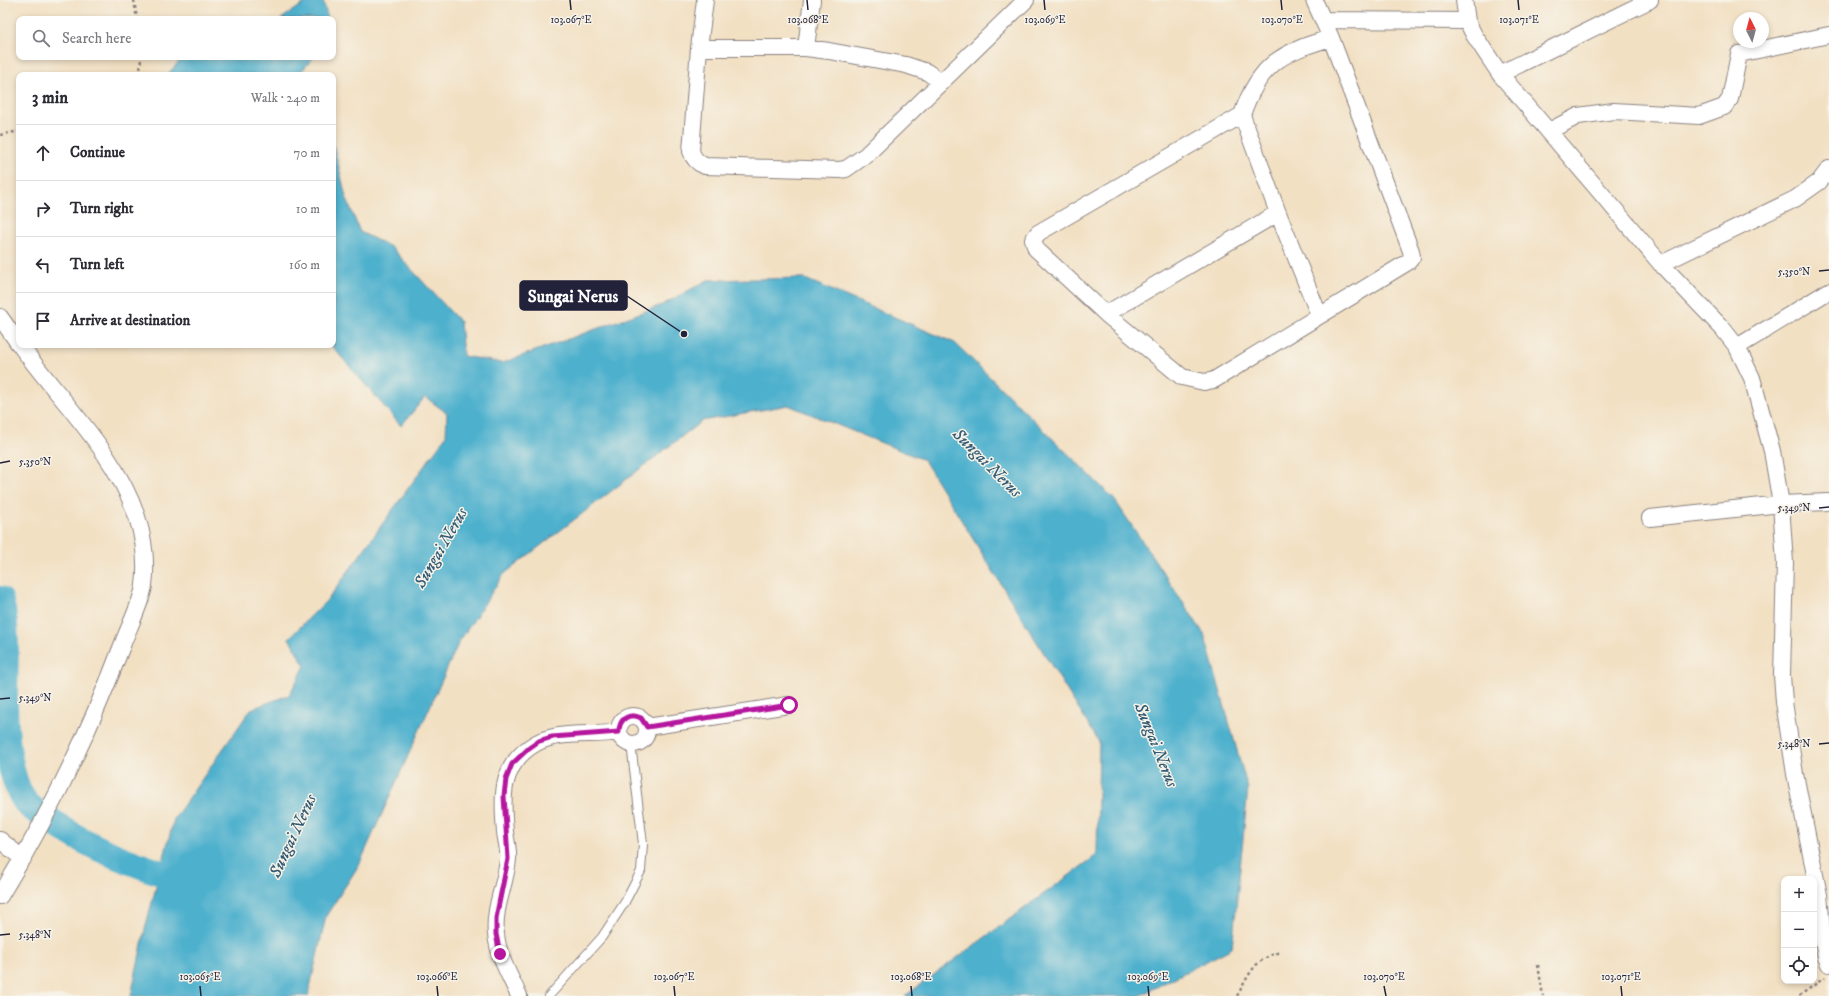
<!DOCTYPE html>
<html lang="en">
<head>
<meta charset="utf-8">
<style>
  :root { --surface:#fff; --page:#f7f7f7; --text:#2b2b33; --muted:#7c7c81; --line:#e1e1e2 }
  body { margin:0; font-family:"IM FELL DW Pica",serif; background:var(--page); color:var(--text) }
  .controls { position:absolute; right:12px; bottom:12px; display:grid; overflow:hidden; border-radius:8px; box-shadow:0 2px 6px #0003 }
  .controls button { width:36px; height:36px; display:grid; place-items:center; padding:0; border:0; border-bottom:1px solid var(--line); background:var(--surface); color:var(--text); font:20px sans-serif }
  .compass { position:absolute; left:1733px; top:12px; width:36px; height:36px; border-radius:50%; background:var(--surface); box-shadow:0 2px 6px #0003; rotate:354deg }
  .stop { position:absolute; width:12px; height:12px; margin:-9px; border:3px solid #b5179e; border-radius:50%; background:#fff }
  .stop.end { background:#b5179e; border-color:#fff; box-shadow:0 1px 4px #0008 }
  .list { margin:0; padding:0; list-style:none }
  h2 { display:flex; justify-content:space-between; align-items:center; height:52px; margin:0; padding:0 16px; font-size:17px }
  h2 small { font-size:13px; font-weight:400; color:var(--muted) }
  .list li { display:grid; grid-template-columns:26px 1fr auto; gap:12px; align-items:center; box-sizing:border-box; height:56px; padding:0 16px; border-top:1px solid var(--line) }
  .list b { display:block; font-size:15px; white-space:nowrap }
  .list em { font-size:13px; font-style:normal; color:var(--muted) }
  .icon { flex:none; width:22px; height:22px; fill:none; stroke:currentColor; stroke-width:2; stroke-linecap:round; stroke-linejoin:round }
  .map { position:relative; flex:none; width:1829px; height:996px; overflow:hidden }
  .search { position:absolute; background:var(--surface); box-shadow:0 2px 6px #0003; left:16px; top:16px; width:320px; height:44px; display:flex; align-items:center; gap:10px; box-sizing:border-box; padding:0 14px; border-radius:8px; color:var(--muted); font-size:15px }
  .panel { position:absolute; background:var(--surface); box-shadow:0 2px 6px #0003; left:16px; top:72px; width:320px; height:276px; border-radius:8px }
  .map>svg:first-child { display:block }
</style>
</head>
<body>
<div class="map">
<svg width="1829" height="996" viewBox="0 0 1829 996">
  <rect width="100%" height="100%" fill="#f7f3e8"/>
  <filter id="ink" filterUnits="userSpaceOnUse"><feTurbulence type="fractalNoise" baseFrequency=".025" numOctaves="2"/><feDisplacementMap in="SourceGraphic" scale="8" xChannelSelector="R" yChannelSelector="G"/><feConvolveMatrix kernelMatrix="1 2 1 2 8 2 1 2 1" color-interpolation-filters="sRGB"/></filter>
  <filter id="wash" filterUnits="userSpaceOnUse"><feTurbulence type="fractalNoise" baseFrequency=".012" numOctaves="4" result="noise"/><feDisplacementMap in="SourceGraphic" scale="16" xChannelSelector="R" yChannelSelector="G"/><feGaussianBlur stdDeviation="0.9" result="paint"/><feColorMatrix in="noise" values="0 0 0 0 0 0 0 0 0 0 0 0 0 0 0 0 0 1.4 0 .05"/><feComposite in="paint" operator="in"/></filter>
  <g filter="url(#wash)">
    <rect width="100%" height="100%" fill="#f2e0c3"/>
    <path fill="#4eb0cd" stroke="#386984" d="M 309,0 L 323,0 L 328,19 L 281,19 Z
      M 183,57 L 314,57 L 298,75 L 168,75 L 168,74 Z
      M 333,143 L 346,197 L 360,232 L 391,247 L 460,322 L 463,356 L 502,363 L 662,305 L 708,280 L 803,278 L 955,343 L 1114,499 L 1204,634 L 1248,789 L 1232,948 L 1139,996 L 905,996 L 1097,855 L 1099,742 L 924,460 L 788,405 L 702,421 L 504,574 L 459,642 L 359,865 L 326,916 L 308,996 L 131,996 L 146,925 L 174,819 L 251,709 L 289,695 L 305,666 L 289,638 L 329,598 L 446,436 L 447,413 L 425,397 L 401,426 L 331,345 L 333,345 Z"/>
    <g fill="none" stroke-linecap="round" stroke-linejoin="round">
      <path stroke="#4eb0cd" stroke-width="26" d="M 0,599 C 9,622 5,672 5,698 C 5,727 8,781 27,804 C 32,809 41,814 47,818 C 90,850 142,867 193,884"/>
    </g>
  </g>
  <g filter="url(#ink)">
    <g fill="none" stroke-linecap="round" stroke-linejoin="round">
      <g stroke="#8a817f" stroke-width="10">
        <path id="lane" d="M 549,996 L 602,937 L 625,902 L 641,871 L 643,844 L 631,744"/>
      </g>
      <g stroke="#8a817f" stroke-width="18">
        <path id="street" d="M 705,0 L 699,48 L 691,151 C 693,158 697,163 705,166 L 839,170 L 846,169 L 866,155 L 1026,0
          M 1314,0 L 1331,38 L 1411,251 L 1412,257 L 1408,262 L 1214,380 L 1204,382 L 1182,377 L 1106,314 L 1036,249 L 1033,240 L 1038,233 L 1242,115 C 1259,64 1282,52 1331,38
          M 1464,0 L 1467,21 L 1474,35 L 1500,74 L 1661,264 L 1723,329 L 1737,347 L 1752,378 L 1772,451 L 1781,504 L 1785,563 L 1782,675 L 1784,702 L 1795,774 L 1819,895 L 1823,939 L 1826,957 L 1829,964
          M 1324,20 L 1467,21
          M 699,48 L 806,48 L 829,51 L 906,65 L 927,72 L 941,82
          M 806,48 L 812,0
          M 1500,74 L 1650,0
          M 1242,115 L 1278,213 L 1319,315
          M 1549,131 L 1578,116 L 1614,111 L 1699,116 L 1724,107 L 1730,99 L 1739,54 L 1829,35
          M 1661,264 L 1795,199 L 1819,182 L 1829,169
          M 1106,314 L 1278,213
          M 0,317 L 19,344
          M 1737,347 L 1829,291
          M 1650,518 L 1781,504 L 1829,502
          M619 730a14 14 0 1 1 28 0a14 14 0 1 1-28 0Z
          M 647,727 L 789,705
          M 0,840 L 23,859
          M 0,896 C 49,816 90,731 123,643 C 128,629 143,599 144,585 C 147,562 144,539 137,517 C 115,451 60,401 20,345
          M 519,996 C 510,976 498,956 496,934 C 493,908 506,884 508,859 C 509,850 506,841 505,832 C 502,799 500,768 530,747 C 555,729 590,737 619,732"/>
      </g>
      <path stroke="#8a817f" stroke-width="2.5" stroke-dasharray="3 3" stroke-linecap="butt" d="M 134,0 L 137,19
        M 140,75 L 141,57
        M 0,135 L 19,131
        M 1538,965 L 1543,996
        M 1237,996 C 1250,973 1254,959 1281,952
        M 1799,996 L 1824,978"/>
      <use href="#lane" stroke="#fff" stroke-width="8"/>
      <use href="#street" stroke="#fff" stroke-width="16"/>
    </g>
  </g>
  <g fill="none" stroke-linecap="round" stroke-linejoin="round" filter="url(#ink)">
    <path stroke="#b5179e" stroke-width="5" d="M 500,954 L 496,934 L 496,918 L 508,859 L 504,796 L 506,779 L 512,764 L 529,748 L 539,741 L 552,737 L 619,732 C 619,719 629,712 641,718 L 647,727 L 789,705"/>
  </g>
  <path fill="none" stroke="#22223b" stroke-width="1.5" d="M 570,0 L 571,10M 807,0 L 808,10M 1044,0 L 1045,10M 1281,0 L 1282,10M 1518,0 L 1519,10M 1819,271 L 1829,270M 0,463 L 10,461M 1819,508 L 1829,507M 0,699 L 10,698M 1819,744 L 1829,743M 0,935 L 10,934M 200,986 L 201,996M 437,986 L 438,996M 674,986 L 675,996M 911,986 L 912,996M 1148,986 L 1149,996M 1384,986 L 1386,996M 1621,986 L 1622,996"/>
  <g text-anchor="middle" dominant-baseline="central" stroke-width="3" stroke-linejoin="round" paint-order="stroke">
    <g font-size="17" font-style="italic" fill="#345b75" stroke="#f7f3e8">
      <text transform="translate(987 463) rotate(45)">Sungai Nerus</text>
      <text transform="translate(441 548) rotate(-60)">Sungai Nerus</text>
      <text transform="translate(1156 745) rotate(68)">Sungai Nerus</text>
      <text transform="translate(293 836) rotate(-65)">Sungai Nerus</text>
    </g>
  </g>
  <g font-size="10" text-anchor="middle" fill="#22223b" stroke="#f7f3e8" stroke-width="3" stroke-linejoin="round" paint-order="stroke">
    <text x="571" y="23">103.067°E</text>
    <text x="808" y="23">103.068°E</text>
    <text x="1045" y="23">103.069°E</text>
    <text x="1282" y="23">103.070°E</text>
    <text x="1519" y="23">103.071°E</text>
    <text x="1794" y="275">5.350°N</text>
    <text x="35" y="465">5.350°N</text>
    <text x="1794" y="511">5.349°N</text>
    <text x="35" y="701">5.349°N</text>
    <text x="1794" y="747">5.348°N</text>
    <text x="35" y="938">5.348°N</text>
    <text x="200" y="980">103.065°E</text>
    <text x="437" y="980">103.066°E</text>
    <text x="674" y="980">103.067°E</text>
    <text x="911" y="980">103.068°E</text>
    <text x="1148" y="980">103.069°E</text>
    <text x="1384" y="980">103.070°E</text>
    <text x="1621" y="980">103.071°E</text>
  </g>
  <path fill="none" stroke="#22223b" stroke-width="1.5" d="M684 334L627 296"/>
  <circle fill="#22223b" stroke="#f7f3e8" stroke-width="1.5" cx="684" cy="334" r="4"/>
  <rect fill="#22223b" stroke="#22223b" stroke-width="1.5" x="520" y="281" width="107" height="29" rx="4"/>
  <g font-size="17" text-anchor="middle" font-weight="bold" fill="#fff">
    <text x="573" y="302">Sungai Nerus</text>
  </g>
</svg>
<div class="controls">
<button>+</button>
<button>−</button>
<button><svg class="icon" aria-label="locate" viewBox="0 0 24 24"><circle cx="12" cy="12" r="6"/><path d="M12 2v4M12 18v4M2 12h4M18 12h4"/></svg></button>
</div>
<svg class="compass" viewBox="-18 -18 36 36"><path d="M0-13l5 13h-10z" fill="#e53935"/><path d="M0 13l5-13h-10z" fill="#7c7c81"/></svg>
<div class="stop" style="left:789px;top:705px"></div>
<div class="stop end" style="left:500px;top:954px"></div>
<div class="search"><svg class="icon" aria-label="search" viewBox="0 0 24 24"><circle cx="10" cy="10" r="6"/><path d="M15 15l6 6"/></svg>Search here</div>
<section class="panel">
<h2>3 min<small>Walk · 240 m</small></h2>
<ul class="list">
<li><svg class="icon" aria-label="ahead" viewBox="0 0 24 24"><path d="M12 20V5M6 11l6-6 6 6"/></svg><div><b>Continue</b></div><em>70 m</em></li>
<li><svg class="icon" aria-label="right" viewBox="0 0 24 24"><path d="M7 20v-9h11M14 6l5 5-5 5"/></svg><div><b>Turn right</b></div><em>10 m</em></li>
<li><svg class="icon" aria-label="left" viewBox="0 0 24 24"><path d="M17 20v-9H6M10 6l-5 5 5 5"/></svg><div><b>Turn left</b></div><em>160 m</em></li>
<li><svg class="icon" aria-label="arrive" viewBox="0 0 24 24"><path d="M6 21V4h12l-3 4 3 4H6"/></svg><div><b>Arrive at destination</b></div></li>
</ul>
</section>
</div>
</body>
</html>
